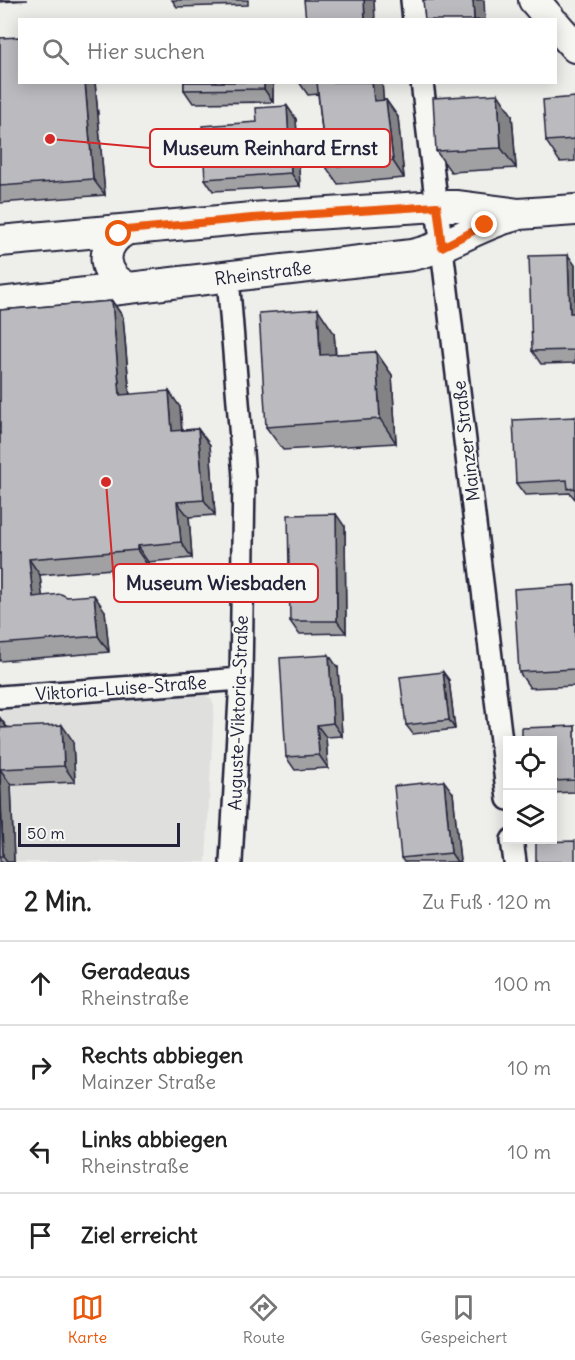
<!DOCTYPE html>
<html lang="de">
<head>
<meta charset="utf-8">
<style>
  :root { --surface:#fff; --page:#f6f6f6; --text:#222; --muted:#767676; --line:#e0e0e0; --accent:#ea580c }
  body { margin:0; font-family:Delius,sans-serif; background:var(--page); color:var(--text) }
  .controls { position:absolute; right:18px; bottom:18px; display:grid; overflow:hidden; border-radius:0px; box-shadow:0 3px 15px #0003 }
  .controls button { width:54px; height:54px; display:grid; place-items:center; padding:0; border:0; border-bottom:2px solid var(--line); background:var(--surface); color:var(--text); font:30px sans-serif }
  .scale { position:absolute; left:18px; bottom:15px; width:162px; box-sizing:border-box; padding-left:6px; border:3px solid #22223b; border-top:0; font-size:16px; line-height:21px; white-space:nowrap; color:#22223b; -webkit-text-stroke:4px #f6f6f2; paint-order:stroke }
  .stop { position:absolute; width:18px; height:18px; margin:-14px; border:4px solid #ea580c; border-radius:50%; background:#fff }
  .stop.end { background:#ea580c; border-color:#fff; box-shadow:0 2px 6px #0008 }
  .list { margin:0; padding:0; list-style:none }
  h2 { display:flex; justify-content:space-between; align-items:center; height:78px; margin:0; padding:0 24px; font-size:26px }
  h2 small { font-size:20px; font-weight:400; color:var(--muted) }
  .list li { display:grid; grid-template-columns:39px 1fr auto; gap:18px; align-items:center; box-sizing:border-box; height:84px; padding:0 24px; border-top:2px solid var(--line) }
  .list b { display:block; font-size:22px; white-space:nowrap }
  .list p { margin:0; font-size:20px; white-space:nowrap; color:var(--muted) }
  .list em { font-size:20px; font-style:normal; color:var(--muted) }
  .icon { flex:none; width:33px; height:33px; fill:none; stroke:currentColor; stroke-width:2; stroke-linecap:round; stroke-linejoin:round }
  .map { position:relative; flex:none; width:575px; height:862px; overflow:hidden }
  .search { position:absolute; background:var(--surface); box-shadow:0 3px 15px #0003; left:18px; right:18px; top:18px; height:66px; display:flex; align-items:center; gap:15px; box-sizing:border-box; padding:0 21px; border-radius:0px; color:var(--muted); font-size:22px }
  .sheet { height:414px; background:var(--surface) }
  nav { display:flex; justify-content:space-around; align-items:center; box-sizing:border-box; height:84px; border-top:2px solid var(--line); background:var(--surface); font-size:16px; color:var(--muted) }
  nav a { display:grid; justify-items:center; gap:3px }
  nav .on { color:var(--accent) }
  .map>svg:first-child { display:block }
</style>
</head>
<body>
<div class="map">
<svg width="575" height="862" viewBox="0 0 575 862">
  <rect width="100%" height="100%" fill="#eeeeeb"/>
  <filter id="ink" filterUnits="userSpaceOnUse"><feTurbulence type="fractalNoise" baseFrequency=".0167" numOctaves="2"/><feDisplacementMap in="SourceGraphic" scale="12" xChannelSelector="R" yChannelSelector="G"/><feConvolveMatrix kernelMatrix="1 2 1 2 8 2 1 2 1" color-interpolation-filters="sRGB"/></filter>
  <g filter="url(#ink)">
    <path fill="#dfdfde" d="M 197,694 L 206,695 L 212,700 L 214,705 L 206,862 L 0,862 L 0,710 Z"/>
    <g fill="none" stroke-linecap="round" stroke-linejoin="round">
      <g stroke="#22223b" stroke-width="26">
        <path id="minor" d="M 412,0 L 414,20
          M 422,82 L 508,799
          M 228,277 L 244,477 L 241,679 L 231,862
          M 0,697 L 241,679
          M 512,840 L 515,862"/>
      </g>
      <g stroke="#22223b" stroke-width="34">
        <path id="secondary" d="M 534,0 L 551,20
          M 556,25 L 575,47
          M 126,230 C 98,245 101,277 130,288
          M 0,241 L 252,218 L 437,206 L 458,206 L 519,214 L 575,210
          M 0,303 L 412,255 C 449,247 478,225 513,216"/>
      </g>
      <use href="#minor" stroke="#f6f6f2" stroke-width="21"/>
      <use href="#secondary" stroke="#f6f6f2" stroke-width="30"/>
    </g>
    <path fill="#a1a1a4" stroke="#22223b" stroke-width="1.5" d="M 0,0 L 28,0 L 0,2 Z
      M 172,0 L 248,0 L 248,5 L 177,7 Z
      M 0,38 L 95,82 L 105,195 L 0,203 Z
      M 184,82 L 273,82 L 273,102 L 193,103 L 184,90 Z
      M 299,82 L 382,82 L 383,100 L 386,100 L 398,117 L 404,178 L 338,184 L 326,167 L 318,94 L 308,95 Z
      M 575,97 L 575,161 L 560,162 L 546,141 Z
      M 287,106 L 296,119 L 300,186 L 213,191 L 205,179 L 257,122 Z
      M 512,115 L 516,168 L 451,172 L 436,151 Z
      M 575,265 L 575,363 L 541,364 L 532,351 Z
      M 112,301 L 123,317 L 130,395 L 180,407 L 182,430 L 198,429 L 210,445 L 215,515 L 189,517 L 192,558 L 148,562 L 148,566 L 40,575 L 42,596 L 67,597 L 105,611 L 109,652 L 0,661 L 0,310 Z
      M 334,333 L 336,354 L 376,352 L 392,375 L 396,443 L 283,450 L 266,427 Z
      M 575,417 L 575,499 L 570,493 L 525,495 L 516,483 Z
      M 345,527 L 346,633 L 299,634 L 290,621 Z
      M 575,585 L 575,686 L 530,688 L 519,672 Z
      M 338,668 L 342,736 L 326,737 L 328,768 L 295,770 L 286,757 Z
      M 443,672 L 449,680 L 455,729 L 413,734 L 406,725 Z
      M 0,718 L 7,727 L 73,741 L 75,782 L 11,785 L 14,862 L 0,862 Z
      M 575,726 L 575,792 L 552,793 L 552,741 Z
      M 453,793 L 460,862 L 404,862 L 401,858 Z"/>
    <path fill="#838386" stroke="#22223b" stroke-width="1.5" d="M 364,0 L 374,0 L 375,20 L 365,20 Z
      M 473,0 L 484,0 L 485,20 L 474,20 Z
      M 85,82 L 95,82 L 105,195 L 93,179 Z
      M 264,82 L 273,82 L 273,102 L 264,89 Z
      M 372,82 L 382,82 L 385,118 L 374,101 Z
      M 498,94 L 512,115 L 516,168 L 501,148 Z
      M 386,100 L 398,117 L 404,178 L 393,161 Z
      M 287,106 L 296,119 L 300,186 L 291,173 Z
      M 568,255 L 575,265 L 575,321 L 570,313 Z
      M 112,301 L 123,317 L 131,411 L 120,395 Z
      M 318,309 L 334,333 L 337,379 L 320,355 Z
      M 376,352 L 392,375 L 396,443 L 380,419 Z
      M 169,391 L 180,407 L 183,447 L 172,431 Z
      M 198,429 L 210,445 L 215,515 L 204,500 Z
      M 177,502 L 189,517 L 192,558 L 181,542 Z
      M 336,514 L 345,527 L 346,633 L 337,621 Z
      M 137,546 L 148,562 L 148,566 L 137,550 Z
      M 29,559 L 40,575 L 44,613 L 33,597 Z
      M 94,595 L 105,611 L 109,652 L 98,636 Z
      M 329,655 L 338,668 L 342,736 L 333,723 Z
      M 443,672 L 449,680 L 455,729 L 449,720 Z
      M 0,718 L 9,731 L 0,730 Z
      M 62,725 L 73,741 L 75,782 L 64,766 Z
      M 317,725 L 326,737 L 328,768 L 319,755 Z
      M 0,769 L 11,785 L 14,862 L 8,862 L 3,856 Z
      M 444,781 L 453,793 L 460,862 L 457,862 L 451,853 Z"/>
    <path fill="#bbbbbf" stroke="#22223b" stroke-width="1.5" d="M 304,0 L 364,0 L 365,20 L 306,20 Z
      M 423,0 L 473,0 L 474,20 L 425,20 Z
      M 20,37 L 20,82 L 85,82 L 93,179 L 0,186 L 0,38 Z
      M 184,82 L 264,82 L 264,89 L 184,90 Z
      M 317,82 L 372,82 L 374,101 L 386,100 L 393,161 L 326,167 Z
      M 498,94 L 501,148 L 436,151 L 433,98 Z
      M 575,97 L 575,139 L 546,141 L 543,100 Z
      M 287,106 L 291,173 L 205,179 L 202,126 L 257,122 L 256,108 Z
      M 568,255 L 570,313 L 575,313 L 575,350 L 532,351 L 529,256 Z
      M 112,301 L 120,395 L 169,391 L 172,431 L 198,429 L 204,500 L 177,502 L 181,542 L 137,546 L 137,550 L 29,559 L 33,597 L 61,594 L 67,597 L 94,595 L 98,636 L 0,644 L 0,310 Z
      M 318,309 L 320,355 L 376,352 L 380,419 L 266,427 L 259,313 Z
      M 575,417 L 575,488 L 568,489 L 567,480 L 516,483 L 513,420 Z
      M 336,514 L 337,621 L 290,621 L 288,515 Z
      M 575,585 L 575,669 L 519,672 L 514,589 Z
      M 329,655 L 333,723 L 317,725 L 319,755 L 286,757 L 280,658 Z
      M 443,672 L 449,720 L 406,725 L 400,677 Z
      M 62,725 L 64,766 L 0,769 L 0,728 Z
      M 575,726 L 575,780 L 552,781 L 552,741 L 522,741 L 522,728 Z
      M 0,780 L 3,856 L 0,856 Z
      M 444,781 L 451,853 L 401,858 L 394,786 Z
      M 575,841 L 575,862 L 536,862 L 536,842 Z"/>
  </g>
  <g fill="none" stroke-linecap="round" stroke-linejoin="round" filter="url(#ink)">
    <path stroke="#ea580c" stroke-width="8" d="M 119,234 L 126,230 L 252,218 L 437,206 L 442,247 L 485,225"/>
  </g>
  <g text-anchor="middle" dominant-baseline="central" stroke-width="4.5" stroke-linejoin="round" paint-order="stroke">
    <g font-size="18" fill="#22223b" stroke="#f6f6f2">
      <text transform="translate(263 273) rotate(-7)">Rheinstraße</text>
      <text transform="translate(466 441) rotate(-97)">Mainzer Straße</text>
      <text transform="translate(121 688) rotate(-4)">Viktoria-Luise-Straße</text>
      <text transform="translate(238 713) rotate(-88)">Auguste-Viktoria-Straße</text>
    </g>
  </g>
  <path fill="none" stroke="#d62828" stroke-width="2" d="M50 139L150 148M106 482L114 583"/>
  <g fill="#d62828" stroke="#f6f6f2" stroke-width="2">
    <circle cx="50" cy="139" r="6"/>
    <circle cx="106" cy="482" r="6"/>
  </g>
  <g fill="#f6f6f2" stroke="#d62828" stroke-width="2">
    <rect x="150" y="129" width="240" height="38" rx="6"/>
    <rect x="114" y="564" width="204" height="38" rx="6"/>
  </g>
  <g font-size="20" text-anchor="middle" font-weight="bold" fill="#22223b">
    <text x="270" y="155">Museum Reinhard Ernst</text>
    <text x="216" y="590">Museum Wiesbaden</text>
  </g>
</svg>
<div class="controls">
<button><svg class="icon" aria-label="locate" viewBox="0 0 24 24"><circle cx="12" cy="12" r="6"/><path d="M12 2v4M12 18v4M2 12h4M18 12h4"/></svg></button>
<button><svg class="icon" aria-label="layers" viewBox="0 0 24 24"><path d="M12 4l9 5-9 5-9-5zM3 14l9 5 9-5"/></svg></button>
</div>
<div class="scale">50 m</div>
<div class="stop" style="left:119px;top:234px"></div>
<div class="stop end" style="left:485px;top:225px"></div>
<div class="search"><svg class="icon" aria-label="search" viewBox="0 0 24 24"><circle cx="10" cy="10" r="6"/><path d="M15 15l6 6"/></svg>Hier suchen</div>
</div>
<section class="sheet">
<h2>2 Min.<small>Zu Fuß · 120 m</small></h2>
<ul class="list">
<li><svg class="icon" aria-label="ahead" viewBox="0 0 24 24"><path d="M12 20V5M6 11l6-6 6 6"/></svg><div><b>Geradeaus</b><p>Rheinstraße</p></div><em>100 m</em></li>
<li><svg class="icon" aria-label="right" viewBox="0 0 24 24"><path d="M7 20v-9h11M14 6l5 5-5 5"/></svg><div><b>Rechts abbiegen</b><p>Mainzer Straße</p></div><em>10 m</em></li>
<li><svg class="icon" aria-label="left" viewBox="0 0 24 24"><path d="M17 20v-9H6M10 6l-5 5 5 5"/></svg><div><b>Links abbiegen</b><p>Rheinstraße</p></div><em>10 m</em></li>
<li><svg class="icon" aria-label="arrive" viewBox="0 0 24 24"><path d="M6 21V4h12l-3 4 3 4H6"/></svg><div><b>Ziel erreicht</b></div></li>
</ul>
</section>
<nav>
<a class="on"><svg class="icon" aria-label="map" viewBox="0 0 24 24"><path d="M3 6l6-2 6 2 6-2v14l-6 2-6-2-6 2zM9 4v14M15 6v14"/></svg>Karte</a>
<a><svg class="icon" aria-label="directions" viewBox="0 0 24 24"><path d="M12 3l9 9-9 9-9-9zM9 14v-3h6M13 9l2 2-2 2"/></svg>Route</a>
<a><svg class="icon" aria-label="saved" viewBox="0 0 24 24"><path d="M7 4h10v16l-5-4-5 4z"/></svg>Gespeichert</a>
</nav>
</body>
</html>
